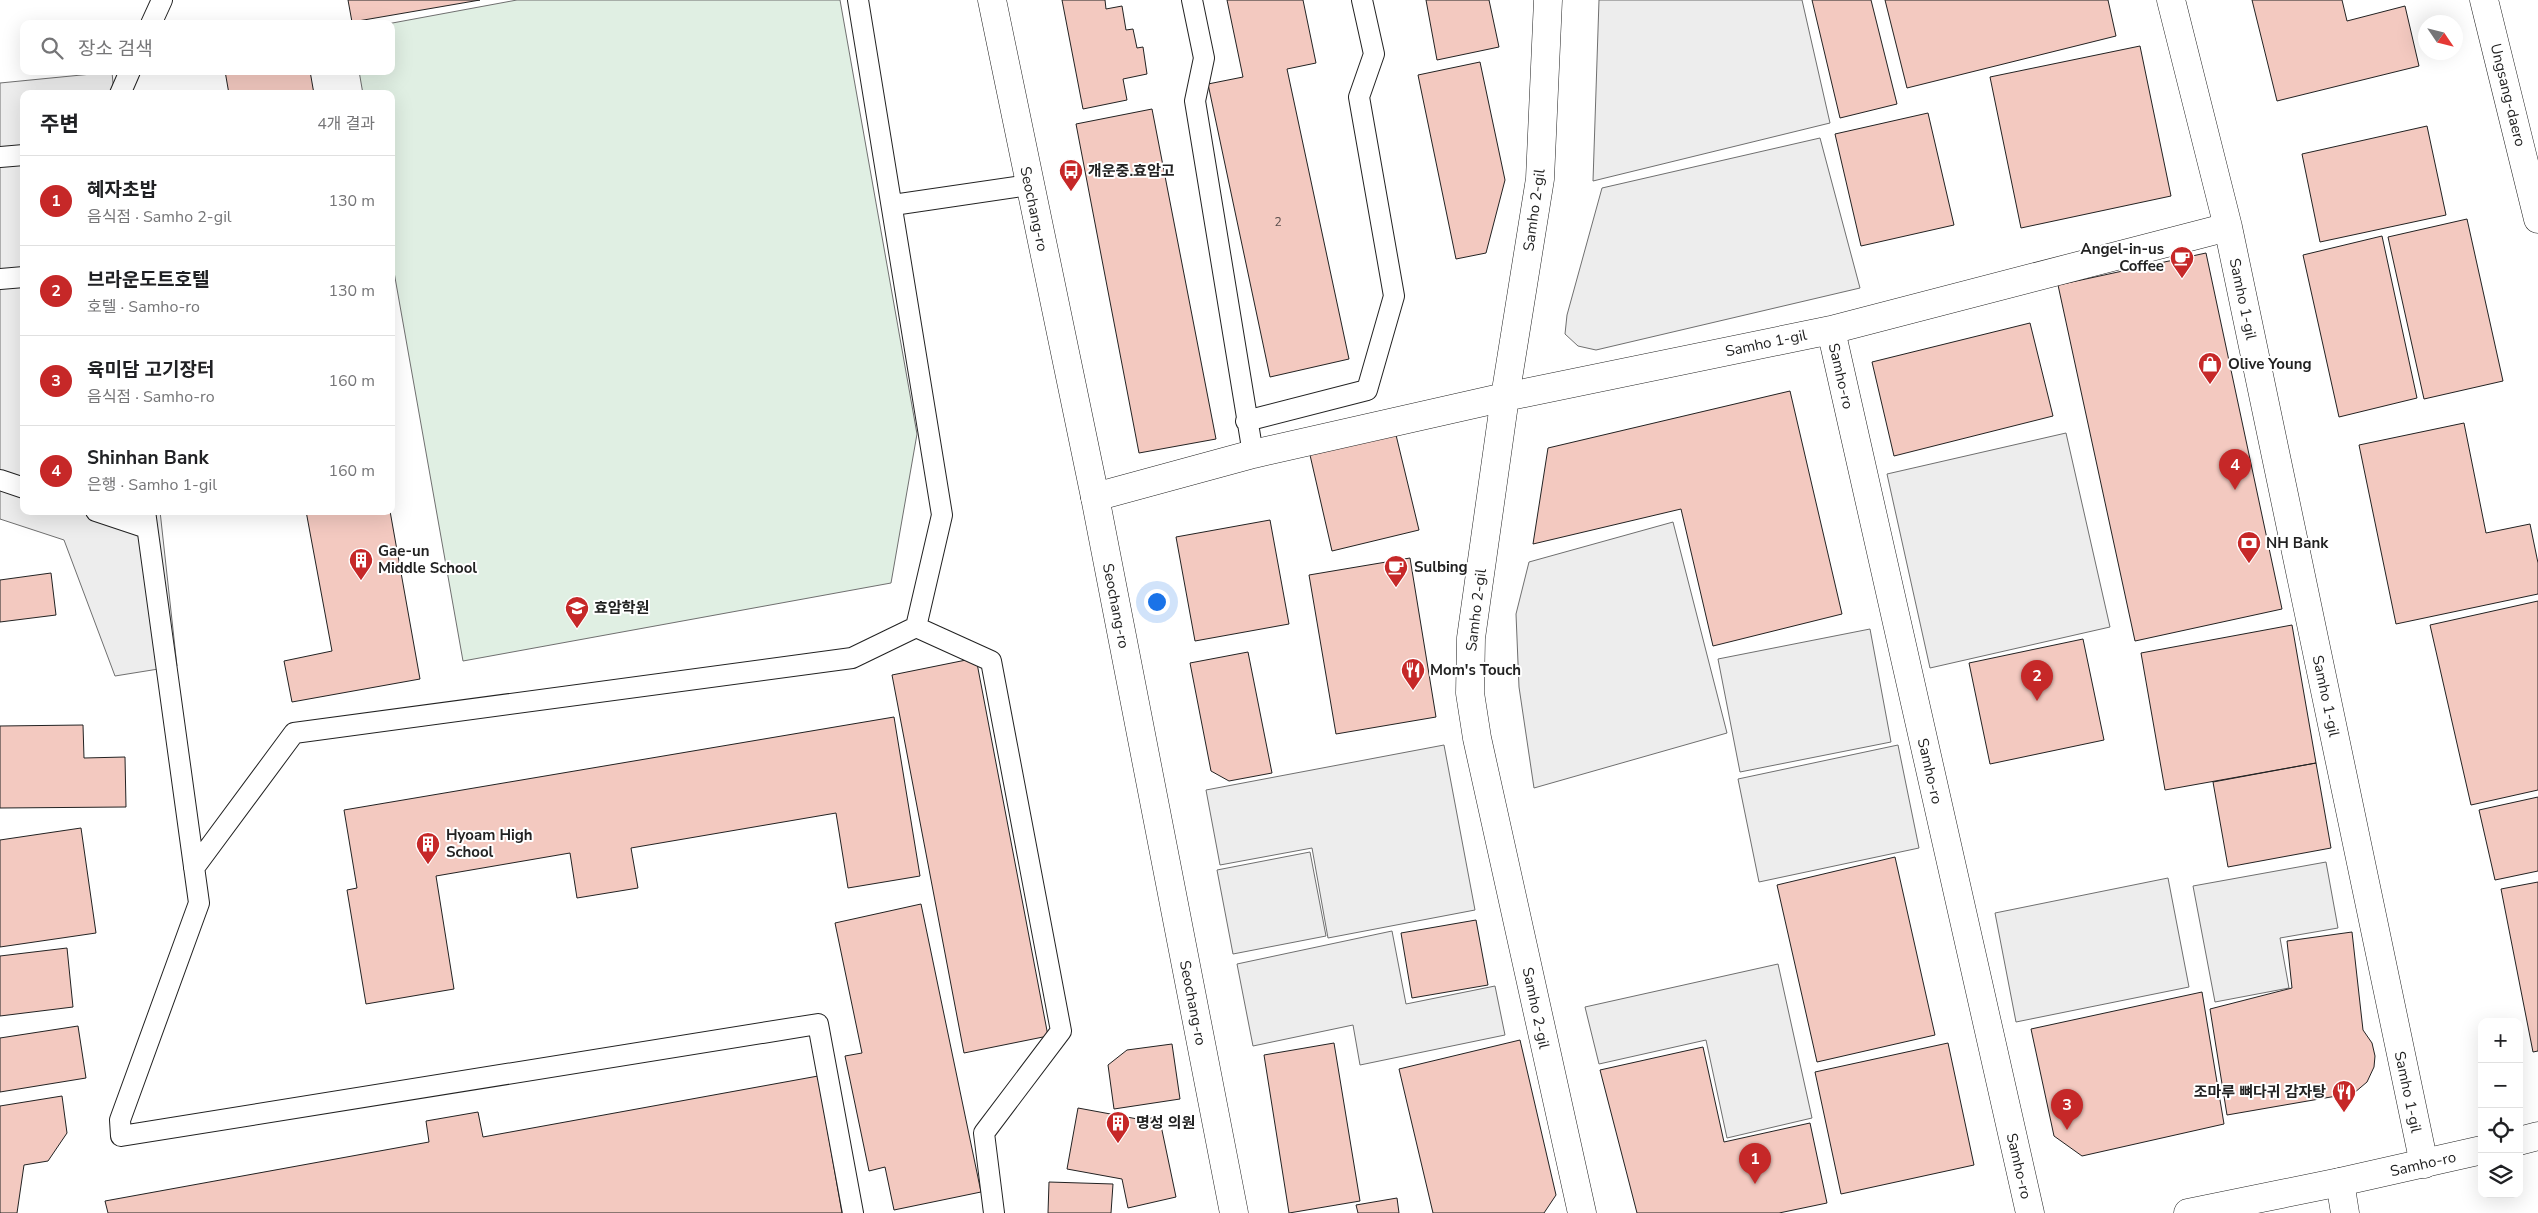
<!DOCTYPE html>
<html lang="ko">
<head>
<meta charset="utf-8">
<style>
  :root { --surface:#fff; --page:#f6f6f6; --text:#202124; --muted:#757577; --line:#e0e0e0; --accent:#c62828 }
  body { margin:0; font-family:"Nunito Sans","Noto Sans KR",sans-serif; background:var(--page); color:var(--text) }
  .controls { position:absolute; right:15px; bottom:15px; display:grid; overflow:hidden; border-radius:10px; box-shadow:0 5px 20px #0002 }
  .controls button { width:45px; height:45px; display:grid; place-items:center; padding:0; border:0; border-bottom:1px solid var(--line); background:var(--surface); color:var(--text); font:25px sans-serif }
  .compass { position:absolute; left:2418px; top:15px; width:45px; height:45px; border-radius:50%; background:var(--surface); box-shadow:0 5px 20px #0002; rotate:125deg }
  .you { position:absolute; left:1156px; top:601px; width:18px; height:18px; margin:-12px; border:4px solid #fff; border-radius:50%; background:#1a73e8; box-shadow:0 0 0 8px #1a73e833 }
  .badge { display:grid; place-items:center; width:32px; height:32px; border-radius:50%; background:var(--accent); color:#fff; font-size:16px; font-weight:700 }
  .pin { position:absolute; translate:-50% -41px; filter:drop-shadow(0 1px 2px #0008) }
  .pin::after { content:''; position:absolute; top:26px; width:18px; height:15px; background:inherit; clip-path:polygon(0 0,100% 0,50% 100%) }
  .list { margin:0; padding:0; list-style:none }
  h2 { display:flex; justify-content:space-between; align-items:center; height:65px; margin:0; padding:0 20px; font-size:21px }
  h2 small { font-size:16px; font-weight:400; color:var(--muted) }
  .list li { display:grid; grid-template-columns:32px 1fr auto; gap:15px; align-items:center; box-sizing:border-box; height:90px; padding:0 20px; border-top:1px solid var(--line) }
  .list b { display:block; font-size:19px; white-space:nowrap }
  .list p { margin:0; font-size:16px; white-space:nowrap; color:var(--muted) }
  .list em { font-size:16px; font-style:normal; color:var(--muted) }
  .icon { flex:none; width:28px; height:28px; fill:none; stroke:currentColor; stroke-width:2; stroke-linecap:round; stroke-linejoin:round }
  .map { position:relative; flex:none; width:2538px; height:1213px; overflow:hidden }
  .search { position:absolute; background:var(--surface); box-shadow:0 5px 20px #0002; left:20px; top:20px; width:375px; height:55px; display:flex; align-items:center; gap:12px; box-sizing:border-box; padding:0 18px; border-radius:10px; color:var(--muted); font-size:19px }
  .panel { position:absolute; background:var(--surface); box-shadow:0 5px 20px #0002; left:20px; top:90px; width:375px; height:425px; border-radius:10px }
  .map>svg:first-child { display:block }
</style>
</head>
<body>
<div class="map">
<svg width="2538" height="1213" viewBox="0 0 2538 1213">
  <rect width="100%" height="100%" fill="#fff"/>
  <path fill="#e0efe3" stroke="#6f6f6f" d="M 517,0 L 840,0 L 917,434 L 891,583 L 463,661 L 391,255 L 391,94 L 363,94 L 359,71 L 391,71 L 391,24 L 387,24 Z"/>
  <path fill="#ededed" stroke="#6f6f6f" d="M 1599,0 L 1802,0 L 1830,123 L 1593,181 Z
    M 112,72 L 114,94 L 24,94 L 24,511 L 160,511 L 177,666 L 115,676 L 64,540 L 0,519 L 0,83 Z
    M 1820,138 L 1860,288 L 1596,350 L 1578,346 L 1565,334 L 1567,315 L 1602,188 Z
    M 2066,433 L 2110,627 L 1930,668 L 1887,474 Z
    M 1673,522 L 1727,733 L 1534,788 L 1519,687 L 1516,614 L 1529,562 Z
    M 1870,629 L 1891,742 L 1740,772 L 1718,659 Z
    M 1444,745 L 1475,910 L 1328,938 L 1312,848 L 1220,865 L 1206,790 Z
    M 1898,745 L 1919,848 L 1759,882 L 1738,779 Z
    M 1310,852 L 1326,936 L 1233,954 L 1217,870 Z
    M 2326,862 L 2338,928 L 2280,938 L 2289,988 L 2215,1002 L 2193,886 Z
    M 2168,878 L 2189,987 L 2016,1022 L 1995,913 Z
    M 1392,931 L 1406,1004 L 1495,986 L 1505,1035 L 1360,1065 L 1353,1025 L 1253,1046 L 1237,964 Z
    M 1778,964 L 1812,1118 L 1727,1138 L 1706,1040 L 1599,1064 L 1585,1007 Z"/>
  <path fill="#f3c9c0" stroke="#222" d="M 348,0 L 480,0 L 352,22 Z
    M 1062,0 L 1105,0 L 1106,9 L 1122,6 L 1126,30 L 1133,29 L 1137,48 L 1143,47 L 1147,74 L 1123,79 L 1127,100 L 1083,109 Z
    M 1227,0 L 1303,0 L 1316,63 L 1287,69 L 1349,359 L 1270,377 L 1208,84 L 1243,77 Z
    M 1426,0 L 1489,0 L 1499,47 L 1437,60 Z
    M 1812,0 L 1871,0 L 1897,104 L 1840,118 Z
    M 1885,0 L 2108,0 L 2116,36 L 1907,88 Z
    M 2252,0 L 2342,0 L 2347,21 L 2405,6 L 2419,66 L 2277,101 Z
    M 2140,46 L 2171,196 L 2021,228 L 1990,77 Z
    M 1480,62 L 1505,180 L 1486,253 L 1456,259 L 1418,75 Z
    M 225,71 L 310,71 L 314,94 L 229,94 Z
    M 1152,109 L 1216,439 L 1139,453 L 1076,124 Z
    M 1928,113 L 1954,225 L 1861,246 L 1835,134 Z
    M 2427,126 L 2446,215 L 2320,242 L 2302,154 Z
    M 2467,219 L 2503,381 L 2424,399 L 2388,237 Z
    M 2382,236 L 2417,398 L 2339,417 L 2303,255 Z
    M 2206,253 L 2282,609 L 2135,641 L 2058,285 Z
    M 2030,323 L 2053,416 L 1894,456 L 1872,362 Z
    M 1790,391 L 1842,614 L 1713,646 L 1681,509 L 1533,544 L 1548,448 Z
    M 2464,423 L 2486,533 L 2530,524 L 2538,563 L 2538,594 L 2396,624 L 2359,445 Z
    M 1396,435 L 1419,530 L 1332,551 L 1310,455 Z
    M 306,511 L 390,511 L 420,679 L 292,702 L 284,661 L 332,651 Z
    M 1270,520 L 1289,624 L 1195,641 L 1176,537 Z
    M 1410,558 L 1436,717 L 1336,734 L 1309,575 Z
    M 51,573 L 56,615 L 0,622 L 0,580 Z
    M 2538,601 L 2538,790 L 2471,805 L 2430,625 Z
    M 2292,625 L 2316,763 L 2165,790 L 2141,653 Z
    M 2083,639 L 2104,740 L 1990,764 L 1969,663 Z
    M 1248,652 L 1272,773 L 1229,781 L 1211,771 L 1190,663 Z
    M 976,658 L 1048,1036 L 964,1053 L 892,675 Z
    M 894,717 L 920,876 L 848,888 L 836,813 L 631,848 L 638,888 L 577,898 L 570,853 L 436,876 L 454,989 L 366,1004 L 347,890 L 357,888 L 344,810 Z
    M 83,725 L 84,758 L 125,757 L 126,807 L 0,808 L 0,726 Z
    M 2316,763 L 2331,848 L 2228,867 L 2213,782 Z
    M 2538,797 L 2538,871 L 2495,880 L 2479,810 Z
    M 81,828 L 96,933 L 0,947 L 0,840 Z
    M 1895,857 L 1935,1035 L 1817,1062 L 1777,885 Z
    M 2538,882 L 2538,1051 L 2533,1052 L 2501,889 Z
    M 921,904 L 981,1192 L 894,1210 L 885,1167 L 869,1171 L 845,1056 L 862,1053 L 835,923 Z
    M 1476,920 L 1488,985 L 1412,998 L 1401,933 Z
    M 2352,932 L 2363,1030 L 2372,1043 L 2375,1056 L 2374,1067 L 2367,1082 L 2354,1093 L 2227,1115 L 2210,1009 L 2292,988 L 2287,941 Z
    M 67,948 L 73,1007 L 0,1016 L 0,956 Z
    M 2202,992 L 2224,1124 L 2082,1156 L 2054,1136 L 2031,1029 Z
    M 78,1026 L 86,1078 L 0,1092 L 0,1038 Z
    M 1520,1040 L 1556,1195 L 1544,1213 L 1433,1213 L 1399,1069 Z
    M 1334,1043 L 1360,1201 L 1289,1213 L 1264,1055 Z
    M 1948,1043 L 1974,1165 L 1841,1194 L 1815,1072 Z
    M 1172,1044 L 1180,1099 L 1114,1109 L 1108,1065 L 1127,1050 Z
    M 1703,1047 L 1724,1142 L 1810,1123 L 1827,1203 L 1779,1213 L 1637,1213 L 1600,1070 Z
    M 818,1076 L 842,1213 L 108,1213 L 105,1201 L 429,1142 L 426,1121 L 478,1112 L 483,1137 Z
    M 62,1096 L 67,1133 L 48,1161 L 24,1165 L 17,1213 L 0,1213 L 0,1106 Z
    M 1078,1108 L 1143,1120 L 1159,1116 L 1176,1197 L 1128,1208 L 1122,1179 L 1067,1169 Z
    M 1049,1182 L 1113,1184 L 1111,1213 L 1048,1213 Z
    M 1397,1198 L 1399,1213 L 1358,1213 L 1356,1205 Z"/>
  <g fill="none" stroke-linecap="round" stroke-linejoin="round">
    <g stroke="#222" stroke-width="22">
      <path id="service" d="M 858,0 L 942,515 L 916,627 L 991,661 L 1061,1031 L 984,1133 L 994,1213
        M 1192,0 L 1204,58 L 1195,101 L 1253,454
        M 151,24 L 162,0
        M 120,94 L 130,71
        M 0,157 L 24,155
        M 893,205 L 1029,185
        M 0,279 L 24,277
        M 1246,421 L 1367,390 L 1394,296 L 1359,97 L 1374,54 L 1362,0
        M 0,480 L 24,488
        M 96,511 L 147,528
        M 145,511 L 199,903 L 120,1120 L 121,1136 L 818,1024 L 853,1213
        M 194,868 L 294,733 L 852,658 L 916,627"/>
    </g>
    <g stroke="#222" stroke-width="29">
      <path id="minor" d="M 1548,0 L 1540,179 L 1505,397 L 1471,638 L 1470,693 L 1477,738 L 1582,1213
        M 2171,0 L 2228,227 L 2424,1164
        M 1831,330 L 2030,1213
        M 1095,497 L 1253,454 L 1505,397 L 1831,330 L 2228,227
        M 2340,1182 L 2345,1213"/>
    </g>
    <g stroke="#222" stroke-width="29">
      <path id="tertiary" d="M 992,0 L 1095,497 L 1234,1213
        M 2519,1141 L 2538,1136
        M 2188,1213 L 2340,1182 L 2482,1150"/>
    </g>
    <g stroke="#222" stroke-width="29">
      <path id="secondary" d="M 2484,0 L 2538,219"/>
    </g>
    <use href="#service" stroke="#fff" stroke-width="20"/>
    <use href="#minor" stroke="#fff" stroke-width="28"/>
    <use href="#tertiary" stroke="#fff" stroke-width="28"/>
    <use href="#secondary" stroke="#fff" stroke-width="28"/>
  </g>
  <defs>
    <g id="bus-pin" transform="scale(1.25)"><path d="M0 17L-7.5 6A9.5 9.5 0 1 1 7.5 6Z" fill="#c62828" stroke="#fff"/><path d="M-5-6H5V4H4V6H2V4H-2V6H-4V4H-5ZM-3.5-4V0h7V-4ZM-3.5 1.2v1.5H-2V1.2ZM2 1.2v1.5H3.5V1.2Z" fill="#fff"/></g>
    <g id="cafe-pin" transform="scale(1.25)"><path d="M0 17L-7.5 6A9.5 9.5 0 1 1 7.5 6Z" fill="#c62828" stroke="#fff"/><path d="M-5.5-4.5H6V0H3Q3 3.5 0 3.5H-2.5Q-5.5 3.5-5.5 0ZM3-3.2v2h1.7v-2ZM-6 4.5H4V6H-6Z" fill="#fff"/></g>
    <g id="shop-pin" transform="scale(1.25)"><path d="M0 17L-7.5 6A9.5 9.5 0 1 1 7.5 6Z" fill="#c62828" stroke="#fff"/><path d="M-5-2.5h2.3a2.7 3.5 0 0 1 5.4 0H5L5.5 6h-11ZM-1.5-2.5h3a1.5 2.3 0 0 0-3 0Z" fill="#fff"/></g>
    <g id="bank-pin" transform="scale(1.25)"><path d="M0 17L-7.5 6A9.5 9.5 0 1 1 7.5 6Z" fill="#c62828" stroke="#fff"/><path d="M-6-4H6V4H-6ZM0-2.3a2.3 2.3 0 1 0 0 4.6a2.3 2.3 0 1 0 0-4.6Z" fill="#fff"/></g>
    <g id="building-pin" transform="scale(1.25)"><path d="M0 17L-7.5 6A9.5 9.5 0 1 1 7.5 6Z" fill="#c62828" stroke="#fff"/><path d="M-4-6H4V6H1V3H-1V6H-4ZM-2.5-4.3h1.7v1.8h-1.7ZM.8-4.3h1.7v1.8H.8ZM-2.5-1h1.7V.8h-1.7ZM.8-1h1.7V.8H.8Z" fill="#fff"/></g>
    <g id="school-pin" transform="scale(1.25)"><path d="M0 17L-7.5 6A9.5 9.5 0 1 1 7.5 6Z" fill="#c62828" stroke="#fff"/><path d="M0-5L7-2L0 1L-7-2ZM-4 1L0 2.5L4 1V4Q0 6-4 4Z" fill="#fff"/></g>
    <g id="restaurant-pin" transform="scale(1.25)"><path d="M0 17L-7.5 6A9.5 9.5 0 1 1 7.5 6Z" fill="#c62828" stroke="#fff"/><path d="M-5-6h1v4h1v-4h1v4h1v-4h1v5L-1.5 .5V6h-2V.5L-5-1ZM5-6V6H3V1.5H1.5Q1.5-4 5-6Z" fill="#fff"/></g>
  </defs>
  <g fill-rule="evenodd">
    <use href="#bus-pin" x="1071" y="171"/>
    <use href="#cafe-pin" x="2182" y="258"/>
    <use href="#shop-pin" x="2210" y="364"/>
    <use href="#bank-pin" x="2249" y="543"/>
    <use href="#building-pin" x="361" y="560"/>
    <use href="#cafe-pin" x="1396" y="567"/>
    <use href="#school-pin" x="577" y="608"/>
    <use href="#restaurant-pin" x="1413" y="670"/>
    <use href="#building-pin" x="428" y="844"/>
    <use href="#restaurant-pin" x="2344" y="1092"/>
    <use href="#building-pin" x="1118" y="1123"/>
  </g>
  <g text-anchor="middle" dominant-baseline="central" stroke-width="4" stroke-linejoin="round" paint-order="stroke">
    <g font-size="12" fill="#564c4a">
      <text x="1278" y="222">2</text>
    </g>
    <g font-size="15" fill="#222" stroke="#fff">
      <text transform="translate(2508 95) rotate(76)">Ungsang-daero</text>
      <text transform="translate(1034 209) rotate(78)">Seochang-ro</text>
      <text transform="translate(1534 210) rotate(-82)">Samho 2-gil</text>
      <text transform="translate(2243 299) rotate(78)">Samho 1-gil</text>
      <text transform="translate(1766 343) rotate(-12)">Samho 1-gil</text>
      <text transform="translate(1841 376) rotate(77)">Samho-ro</text>
      <text transform="translate(1116 606) rotate(79)">Seochang-ro</text>
      <text transform="translate(1476 610) rotate(-83)">Samho 2-gil</text>
      <text transform="translate(2326 696) rotate(78)">Samho 1-gil</text>
      <text transform="translate(1930 771) rotate(77)">Samho-ro</text>
      <text transform="translate(1193 1003) rotate(79)">Seochang-ro</text>
      <text transform="translate(1536 1008) rotate(78)">Samho 2-gil</text>
      <text transform="translate(2408 1092) rotate(78)">Samho 1-gil</text>
      <text transform="translate(2423 1164) rotate(-13)">Samho-ro</text>
      <text transform="translate(2019 1166) rotate(77)">Samho-ro</text>
    </g>
    <g font-size="15" font-weight="bold" fill="#222" stroke="#fff" text-anchor="start">
      <text x="1088" y="171">개운중.효암고</text>
      <text x="2164" y="249" text-anchor="end">Angel-in-us<tspan x="2164" dy="17">Coffee</tspan></text>
      <text x="2228" y="364">Olive Young</text>
      <text x="2266" y="543">NH Bank</text>
      <text x="378" y="551">Gae-un<tspan x="378" dy="17">Middle School</tspan></text>
      <text x="1414" y="567">Sulbing</text>
      <text x="594" y="608">효암학원</text>
      <text x="1430" y="670">Mom's Touch</text>
      <text x="446" y="835">Hyoam High<tspan x="446" dy="17">School</tspan></text>
      <text x="2326" y="1092" text-anchor="end">조마루 뼈다귀 감자탕</text>
      <text x="1136" y="1123">명성 의원</text>
    </g>
  </g>
</svg>
<div class="controls">
<button>+</button>
<button>−</button>
<button><svg class="icon" aria-label="locate" viewBox="0 0 24 24"><circle cx="12" cy="12" r="6"/><path d="M12 2v4M12 18v4M2 12h4M18 12h4"/></svg></button>
<button><svg class="icon" aria-label="layers" viewBox="0 0 24 24"><path d="M12 4l9 5-9 5-9-5zM3 14l9 5 9-5"/></svg></button>
</div>
<svg class="compass" viewBox="-18 -18 36 36"><path d="M0-13l5 13h-10z" fill="#e53935"/><path d="M0 13l5-13h-10z" fill="#757577"/></svg>
<div class="you"></div>
<div class="pin badge" style="left:1755px;top:1184px">1</div>
<div class="pin badge" style="left:2037px;top:701px">2</div>
<div class="pin badge" style="left:2067px;top:1130px">3</div>
<div class="pin badge" style="left:2235px;top:490px">4</div>
<div class="search"><svg class="icon" aria-label="search" viewBox="0 0 24 24"><circle cx="10" cy="10" r="6"/><path d="M15 15l6 6"/></svg>장소 검색</div>
<section class="panel">
<h2>주변<small>4개 결과</small></h2>
<ul class="list">
<li><span class="badge">1</span><div><b>혜자초밥</b><p>음식점 · Samho 2-gil</p></div><em>130 m</em></li>
<li><span class="badge">2</span><div><b>브라운도트호텔</b><p>호텔 · Samho-ro</p></div><em>130 m</em></li>
<li><span class="badge">3</span><div><b>육미담 고기장터</b><p>음식점 · Samho-ro</p></div><em>160 m</em></li>
<li><span class="badge">4</span><div><b>Shinhan Bank</b><p>은행 · Samho 1-gil</p></div><em>160 m</em></li>
</ul>
</section>
</div>
</body>
</html>
